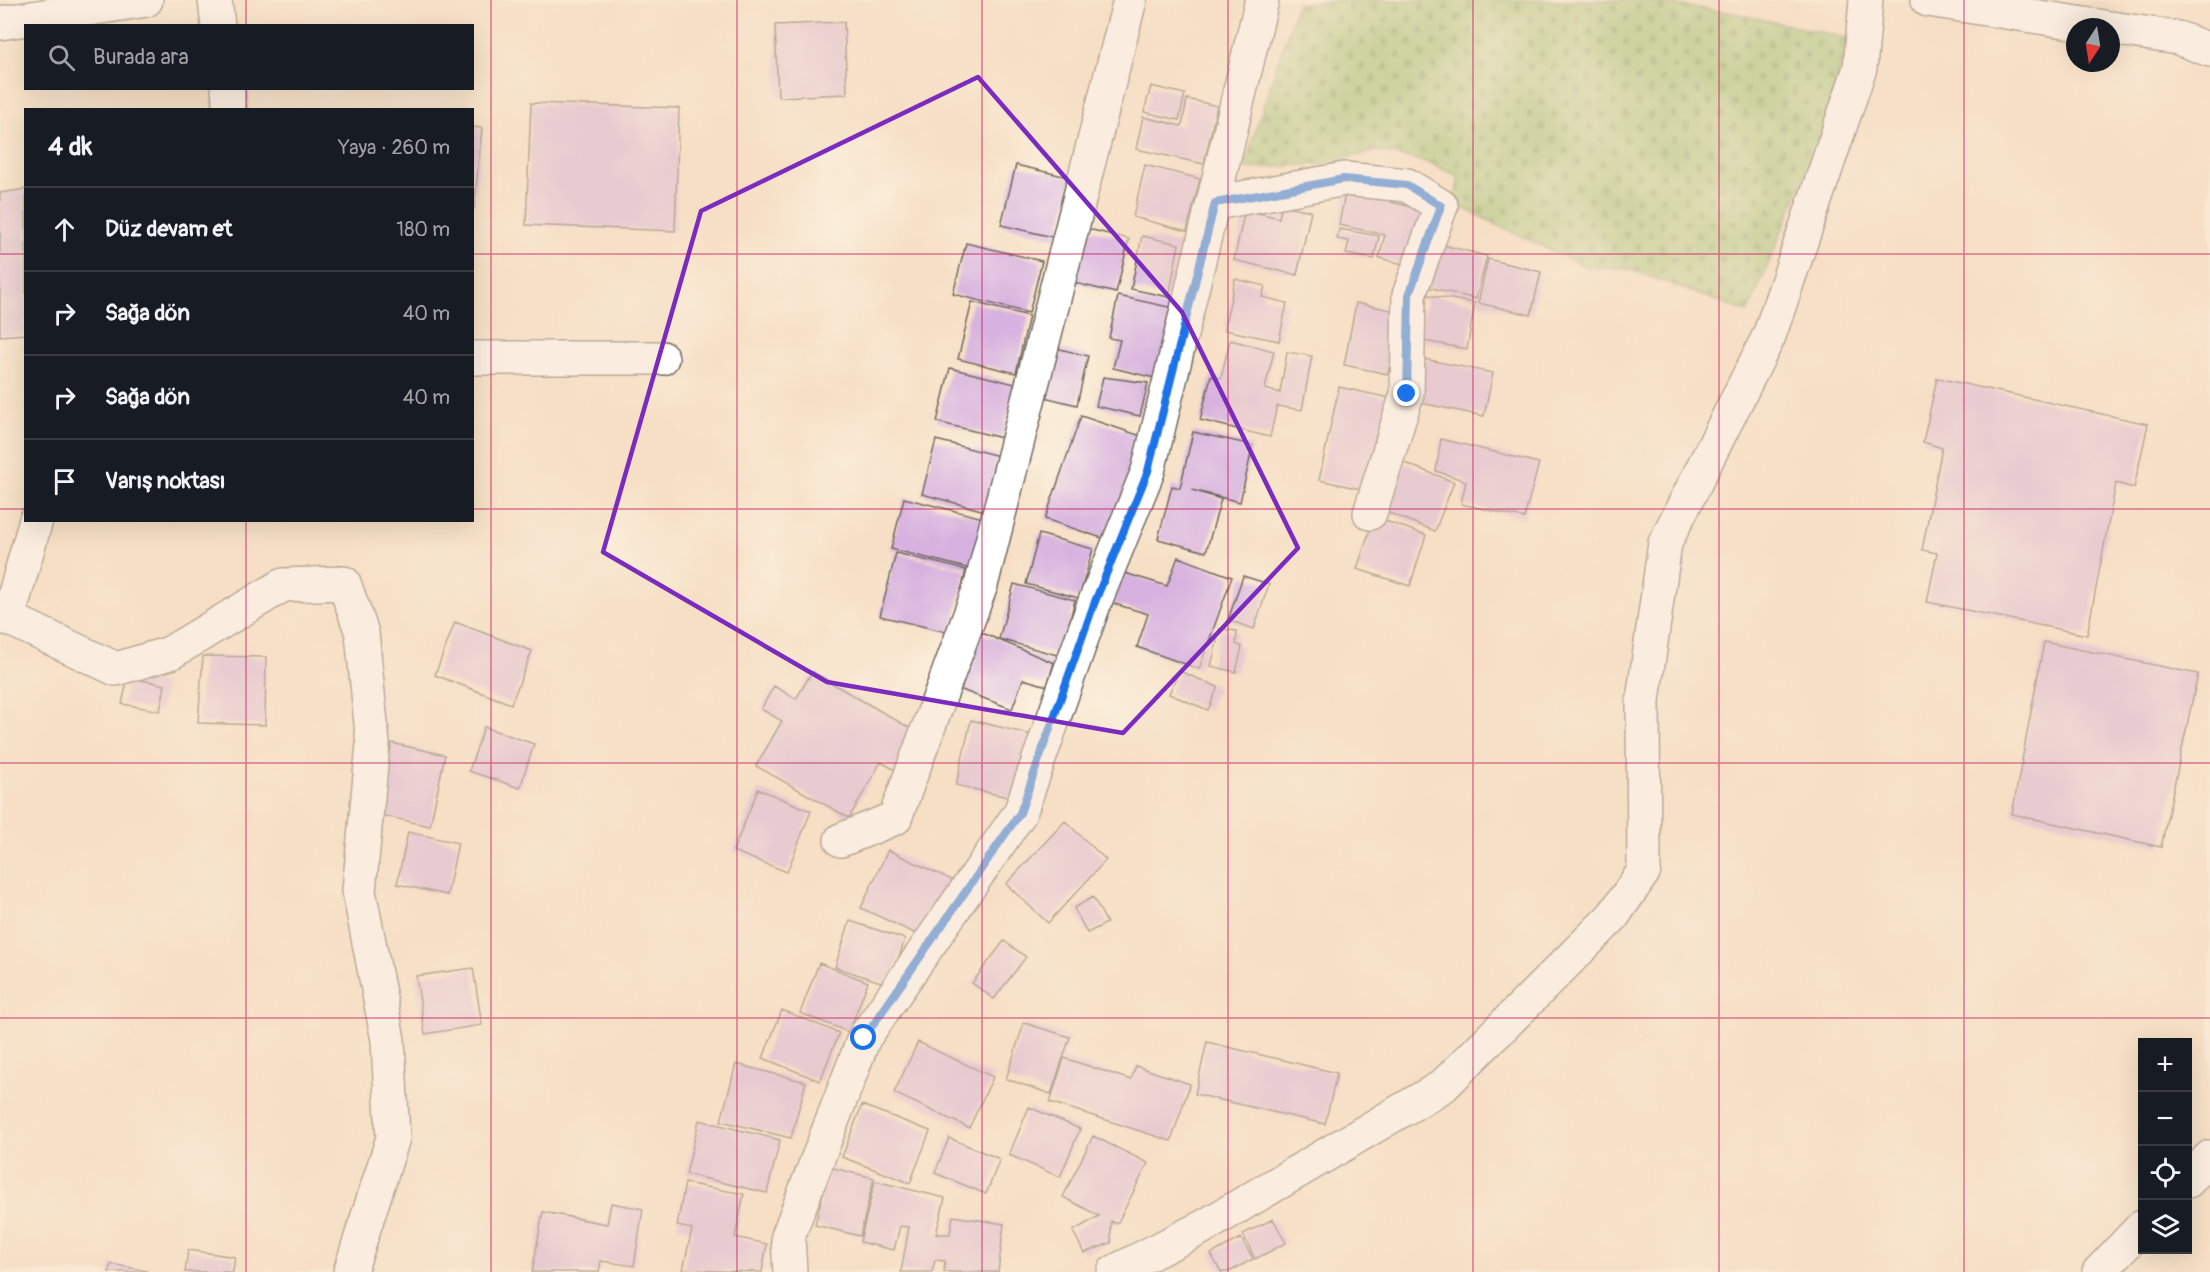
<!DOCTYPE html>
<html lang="tr">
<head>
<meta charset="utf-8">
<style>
  :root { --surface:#171b24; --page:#242831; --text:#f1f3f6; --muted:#9ea1a6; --line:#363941 }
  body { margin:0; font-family:Pangolin,sans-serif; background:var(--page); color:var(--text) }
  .controls { position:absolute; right:18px; bottom:18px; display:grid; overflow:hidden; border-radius:0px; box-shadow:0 6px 24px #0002 }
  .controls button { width:54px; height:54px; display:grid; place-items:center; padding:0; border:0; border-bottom:2px solid var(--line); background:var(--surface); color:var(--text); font:30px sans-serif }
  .compass { position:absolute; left:2066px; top:18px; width:54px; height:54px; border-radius:50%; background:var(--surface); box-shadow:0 6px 24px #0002; rotate:192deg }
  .stop { position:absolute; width:18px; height:18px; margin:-14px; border:4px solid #1a73e8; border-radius:50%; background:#fff }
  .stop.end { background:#1a73e8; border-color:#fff; box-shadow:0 2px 6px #0008 }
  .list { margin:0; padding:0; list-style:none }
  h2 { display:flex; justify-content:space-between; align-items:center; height:78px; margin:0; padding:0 24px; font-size:26px }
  h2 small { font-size:20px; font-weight:400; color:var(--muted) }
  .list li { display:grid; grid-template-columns:39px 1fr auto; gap:18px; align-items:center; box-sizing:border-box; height:84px; padding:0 24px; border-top:2px solid var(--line) }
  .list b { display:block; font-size:22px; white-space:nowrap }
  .list em { font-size:20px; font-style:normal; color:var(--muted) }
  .icon { flex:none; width:33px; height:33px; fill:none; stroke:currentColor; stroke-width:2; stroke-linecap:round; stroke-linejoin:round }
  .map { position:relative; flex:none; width:2210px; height:1272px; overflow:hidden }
  .search { position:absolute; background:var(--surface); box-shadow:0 6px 24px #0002; left:24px; top:24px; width:450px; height:66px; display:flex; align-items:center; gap:15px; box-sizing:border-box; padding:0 21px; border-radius:0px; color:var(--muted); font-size:22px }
  .panel { position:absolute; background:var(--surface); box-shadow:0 6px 24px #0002; left:24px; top:108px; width:450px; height:414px; border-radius:0px }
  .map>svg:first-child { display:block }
</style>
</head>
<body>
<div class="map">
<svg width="2210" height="1272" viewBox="0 0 2210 1272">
  <defs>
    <pattern id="cemetery-stones" width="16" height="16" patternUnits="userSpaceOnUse" patternTransform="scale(1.5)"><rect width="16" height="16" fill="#9bc672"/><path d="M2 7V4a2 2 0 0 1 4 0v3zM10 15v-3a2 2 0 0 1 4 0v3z" fill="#7fa15e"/></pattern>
  </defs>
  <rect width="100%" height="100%" fill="#fcf5e5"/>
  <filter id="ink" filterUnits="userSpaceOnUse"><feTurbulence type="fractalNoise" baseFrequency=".0167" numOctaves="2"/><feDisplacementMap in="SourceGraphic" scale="12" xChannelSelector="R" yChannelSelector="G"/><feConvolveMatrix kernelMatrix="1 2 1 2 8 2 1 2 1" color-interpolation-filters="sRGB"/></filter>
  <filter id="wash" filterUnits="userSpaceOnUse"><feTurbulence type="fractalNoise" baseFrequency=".008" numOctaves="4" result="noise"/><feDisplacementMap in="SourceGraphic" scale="24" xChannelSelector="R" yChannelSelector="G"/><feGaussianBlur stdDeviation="1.35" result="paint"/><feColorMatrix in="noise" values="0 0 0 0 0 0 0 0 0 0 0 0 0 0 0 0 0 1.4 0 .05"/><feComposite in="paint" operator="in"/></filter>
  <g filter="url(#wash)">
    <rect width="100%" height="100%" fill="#f6dfc4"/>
    <path fill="url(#cemetery-stones)" stroke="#63784e" stroke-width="1.5" d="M 1348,0 L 1638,0 L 1733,13 L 1847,38 L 1827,123 L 1748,312 L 1629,269 L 1588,268 L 1454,204 L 1459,176 L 1423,161 L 1378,151 L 1320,164 L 1243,169 L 1297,4 Z"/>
    <g id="blocks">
      <path fill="#d7b1df" d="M 844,22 L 847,94 L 778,97 L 775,25 Z
        M 1151,86 L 1185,94 L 1179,120 L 1144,112 Z
        M 1187,99 L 1217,106 L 1204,164 L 1136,149 L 1143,117 L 1182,126 Z
        M 531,103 L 679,108 L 675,231 L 526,225 Z
        M 472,127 L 482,128 L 474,208 L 472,208 Z
        M 1016,165 L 1072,178 L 1057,238 L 1001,225 Z
        M 1145,165 L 1200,179 L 1187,231 L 1133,217 Z
        M 1347,183 L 1393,193 L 1391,202 L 1428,211 L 1415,267 L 1379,258 L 1385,235 L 1339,225 Z
        M 26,189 L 26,334 L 0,336 L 0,193 Z
        M 1282,205 L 1311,211 L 1297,275 L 1234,260 L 1245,210 L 1279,218 Z
        M 1076,226 L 1129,239 L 1116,293 L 1063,280 Z
        M 1339,229 L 1379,236 L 1374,259 L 1346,254 L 1349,241 L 1337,239 Z
        M 1142,236 L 1179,244 L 1169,297 L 1131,289 Z
        M 966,243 L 1042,261 L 1029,313 L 953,294 Z
        M 1435,243 L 1487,256 L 1476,299 L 1424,286 Z
        M 1488,259 L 1541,272 L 1531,315 L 1478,303 Z
        M 1235,279 L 1265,286 L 1262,297 L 1287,303 L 1279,341 L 1224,330 Z
        M 1427,295 L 1475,303 L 1467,349 L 1419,340 Z
        M 1118,296 L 1178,309 L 1159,379 L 1113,368 L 1120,340 L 1109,338 Z
        M 972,302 L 1029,316 L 1016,373 L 958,359 Z
        M 1356,303 L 1401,312 L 1388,374 L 1344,365 Z
        M 1230,340 L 1274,351 L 1265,389 L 1280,393 L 1287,352 L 1312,356 L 1302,410 L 1277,406 L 1270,437 L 1200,420 L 1211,376 L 1221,378 Z
        M 1048,346 L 1088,356 L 1077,405 L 1036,395 Z
        M 1424,359 L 1493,373 L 1484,416 L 1416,402 Z
        M 950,368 L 1015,384 L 1002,438 L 937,422 Z
        M 1103,377 L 1148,383 L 1140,416 L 1096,406 Z
        M 1937,378 L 2148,424 L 2134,488 L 2116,483 L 2087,635 L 1927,602 L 1937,553 L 1922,550 L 1942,448 L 1923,442 Z
        M 1339,387 L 1390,398 L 1370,491 L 1319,480 Z
        M 1081,416 L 1144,437 L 1108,540 L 1045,519 Z
        M 1193,432 L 1253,445 L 1240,502 L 1192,490 L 1221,499 L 1206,552 L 1158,539 L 1172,486 L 1180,488 Z
        M 1441,439 L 1539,463 L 1524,518 L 1461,504 L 1466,481 L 1436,471 Z
        M 936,440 L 999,456 L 985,511 L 922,494 Z
        M 1399,461 L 1454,482 L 1435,531 L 1379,509 Z
        M 904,498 L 987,519 L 975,570 L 891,549 Z
        M 1374,517 L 1426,535 L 1410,586 L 1357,569 Z
        M 1039,534 L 1093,549 L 1079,598 L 1026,584 Z
        M 896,553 L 966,570 L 951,633 L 880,616 Z
        M 1178,557 L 1232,577 L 1199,669 L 1137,647 L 1148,614 L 1105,601 L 1115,570 L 1167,586 Z
        M 1243,576 L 1269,584 L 1254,629 L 1228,620 Z
        M 1014,584 L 1075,600 L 1061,656 L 999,639 Z
        M 455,622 L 532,651 L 511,704 L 435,675 Z
        M 1220,629 L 1237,631 L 1236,644 L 1242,647 L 1236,672 L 1211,666 Z
        M 980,632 L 1054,663 L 1047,686 L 1023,679 L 1012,709 L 959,689 Z
        M 2044,642 L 2198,674 L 2161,847 L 2012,814 Z
        M 203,656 L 266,657 L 265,725 L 198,723 Z
        M 1179,671 L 1218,687 L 1208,710 L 1169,694 Z
        M 812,672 L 917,732 L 895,770 L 881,762 L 849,818 L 756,766 L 782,721 L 761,709 L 774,686 L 796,699 Z
        M 128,677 L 165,685 L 160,711 L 122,704 Z
        M 971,720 L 1032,735 L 1016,799 L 956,785 Z
        M 484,727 L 534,744 L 520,788 L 469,771 Z
        M 392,743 L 445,755 L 430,826 L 376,814 Z
        M 758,789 L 811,811 L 787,872 L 733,851 Z
        M 1065,821 L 1106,860 L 1048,923 L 1006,884 Z
        M 408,832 L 458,843 L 447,895 L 397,884 Z
        M 888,850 L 954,881 L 927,939 L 861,908 Z
        M 1093,897 L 1107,923 L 1087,933 L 1074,908 Z
        M 850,921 L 905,939 L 890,985 L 835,967 Z
        M 1004,941 L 1026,957 L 994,999 L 972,983 Z
        M 819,963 L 868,982 L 849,1032 L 800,1013 Z
        M 473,968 L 482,1025 L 425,1034 L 416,976 Z
        M 782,1010 L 839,1033 L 820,1081 L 763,1058 Z
        M 1024,1023 L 1070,1037 L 1051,1094 L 1006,1079 Z
        M 918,1042 L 993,1077 L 969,1128 L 894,1093 Z
        M 1207,1042 L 1337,1073 L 1325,1124 L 1195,1094 Z
        M 1064,1058 L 1131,1080 L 1136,1066 L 1190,1084 L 1171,1141 L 1050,1102 Z
        M 736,1064 L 806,1082 L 791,1138 L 721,1121 Z
        M 862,1105 L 930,1131 L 910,1183 L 842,1157 Z
        M 1029,1107 L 1080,1129 L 1060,1177 L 1009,1155 Z
        M 699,1120 L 780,1140 L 767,1193 L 686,1174 Z
        M 1093,1136 L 1148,1163 L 1117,1224 L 1111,1221 L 1111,1243 L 1084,1253 L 1073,1231 L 1099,1216 L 1063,1197 Z
        M 949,1138 L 1000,1159 L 986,1194 L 935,1173 Z
        M 829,1167 L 874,1178 L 860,1236 L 815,1225 Z
        M 875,1181 L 945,1198 L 936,1234 L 950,1234 L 953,1216 L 1004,1224 L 998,1272 L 944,1272 L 945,1261 L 935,1260 L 932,1272 L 901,1272 L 909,1227 L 900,1226 L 894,1250 L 860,1242 Z
        M 685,1183 L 744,1194 L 735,1237 L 767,1244 L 762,1272 L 683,1270 L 692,1229 L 677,1226 Z
        M 611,1203 L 643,1209 L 634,1266 L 601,1261 L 599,1272 L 532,1272 L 543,1212 L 607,1224 Z
        M 1273,1219 L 1286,1243 L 1255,1259 L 1243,1234 Z
        M 1241,1238 L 1253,1259 L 1229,1272 L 1221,1272 L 1211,1254 Z
        M 188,1250 L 235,1257 L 233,1272 L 185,1272 Z
        M 111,1264 L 147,1271 L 147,1272 L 109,1272 Z"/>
    </g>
  </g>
  <g filter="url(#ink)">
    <use href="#blocks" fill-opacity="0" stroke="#726a61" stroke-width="1.5"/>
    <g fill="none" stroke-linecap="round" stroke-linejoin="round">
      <g stroke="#726a61" stroke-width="36">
        <path id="street" d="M 215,0 L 218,26
          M 228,88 L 230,110
          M 1215,203 L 1345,179 L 1407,185 L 1441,206 L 1409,295 L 1407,394 L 1370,513
          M 472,358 L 662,358
          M 8,618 L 36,520
          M 841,840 L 895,818 L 981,585 L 1130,0
          M 790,1272 L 788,1236 L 864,1038 L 1020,813 L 1094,604 L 1148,471 L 1262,0
          M 1114,1272 L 1205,1226 L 1443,1086 L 1613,916 L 1644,871 L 1643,700 L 1665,543 L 1769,336 L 1860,68 L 1866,0"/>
      </g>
      <g stroke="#726a61" stroke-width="36">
        <path id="secondary" d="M 1928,0 L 2104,27
          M 0,23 L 146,0
          M 2111,28 L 2178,38 L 2210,50
          M 0,618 L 8,618 L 116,669 L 170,653 L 283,585 L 344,583 L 362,633 L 373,744 L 359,891 L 388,1040 L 393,1138 L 350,1272
          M 2188,1181 L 2210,1157
          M 2099,1272 L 2142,1227"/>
      </g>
      <use href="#street" stroke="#fff" stroke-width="33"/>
      <use href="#secondary" stroke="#fff" stroke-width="33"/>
    </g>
  </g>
  <g fill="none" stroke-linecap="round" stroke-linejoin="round" filter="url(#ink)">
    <path stroke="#1a73e8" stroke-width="8" d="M 864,1038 L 1020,813 L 1094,604 L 1148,471 L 1215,203 L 1344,179 L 1407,185 L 1441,206 L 1409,295 L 1407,394"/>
  </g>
  <path d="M0 0H2210V1272H0ZM 978,77 L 1182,312 L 1298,548 L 1123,733 L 827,682 L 603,552 L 701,211 Z" fill="#f6dfc4" fill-opacity=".55" fill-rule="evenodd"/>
  <path fill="none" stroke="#7b2cbf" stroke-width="4.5" stroke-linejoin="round" d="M 978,77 L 1182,312 L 1298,548 L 1123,733 L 827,682 L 603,552 L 701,211 Z"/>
  <path fill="none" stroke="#c2185b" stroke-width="1.5" stroke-opacity="0.55" d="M 246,0 L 246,26M 491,0 L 491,1272M 737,0 L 737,1272M 982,0 L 982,1272M 1228,0 L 1228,1272M 1473,0 L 1473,1272M 1719,0 L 1719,1272M 1964,0 L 1964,1272M 246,88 L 246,110M 0,254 L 26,254M 472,254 L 2210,254M 0,509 L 26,509M 472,509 L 2210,509M 246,520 L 246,1272M 0,763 L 2210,763M 0,1018 L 2210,1018"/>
</svg>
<div class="controls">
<button>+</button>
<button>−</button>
<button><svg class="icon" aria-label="locate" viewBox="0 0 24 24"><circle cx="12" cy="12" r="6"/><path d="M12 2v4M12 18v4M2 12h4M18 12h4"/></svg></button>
<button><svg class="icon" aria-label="layers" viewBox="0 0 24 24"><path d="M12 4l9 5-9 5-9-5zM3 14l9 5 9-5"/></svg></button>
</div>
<svg class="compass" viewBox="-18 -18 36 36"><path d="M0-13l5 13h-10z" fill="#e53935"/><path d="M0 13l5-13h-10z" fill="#9ea1a6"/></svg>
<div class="stop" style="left:864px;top:1038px"></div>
<div class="stop end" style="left:1407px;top:394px"></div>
<div class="search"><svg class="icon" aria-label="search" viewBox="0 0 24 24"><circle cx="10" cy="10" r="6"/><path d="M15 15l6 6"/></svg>Burada ara</div>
<section class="panel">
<h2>4 dk<small>Yaya · 260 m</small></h2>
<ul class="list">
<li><svg class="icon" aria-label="ahead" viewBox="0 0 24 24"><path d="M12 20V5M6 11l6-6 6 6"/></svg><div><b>Düz devam et</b></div><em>180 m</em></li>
<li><svg class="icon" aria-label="right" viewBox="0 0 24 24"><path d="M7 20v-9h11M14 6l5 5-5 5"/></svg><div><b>Sağa dön</b></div><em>40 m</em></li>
<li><svg class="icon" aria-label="right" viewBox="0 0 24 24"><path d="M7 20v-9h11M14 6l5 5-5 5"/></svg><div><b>Sağa dön</b></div><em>40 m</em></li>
<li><svg class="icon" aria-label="arrive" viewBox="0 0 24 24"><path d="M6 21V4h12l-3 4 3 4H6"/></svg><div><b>Varış noktası</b></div></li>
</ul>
</section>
</div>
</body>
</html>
